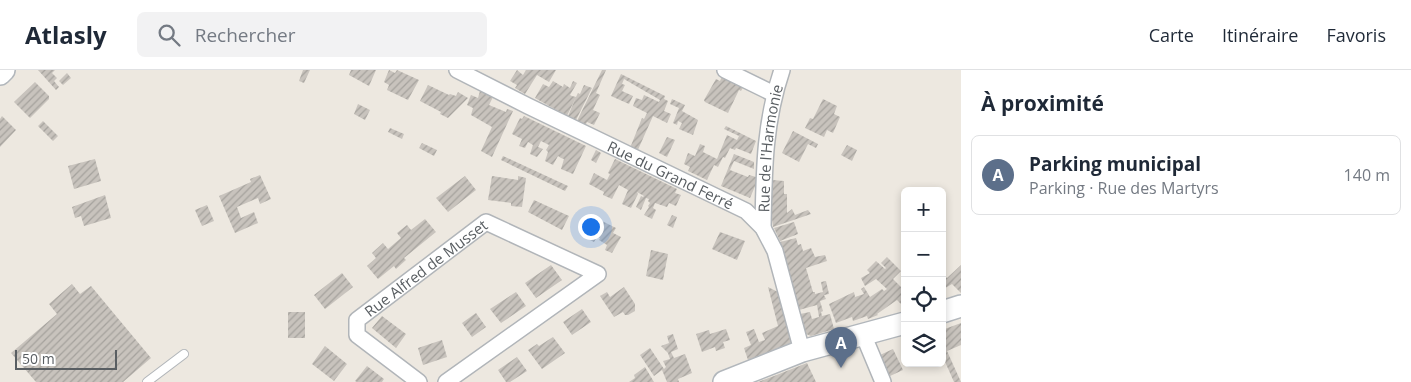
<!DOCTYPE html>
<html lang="fr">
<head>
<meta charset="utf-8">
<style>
  :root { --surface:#fff; --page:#f2f2f3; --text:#1f2937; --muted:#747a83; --line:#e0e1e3; --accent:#0b8043 }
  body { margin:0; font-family:"Open Sans",sans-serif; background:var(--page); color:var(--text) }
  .controls { position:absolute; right:15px; bottom:15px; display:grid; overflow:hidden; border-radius:8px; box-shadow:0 2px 8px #0003 }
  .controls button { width:45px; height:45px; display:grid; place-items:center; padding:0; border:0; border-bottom:1px solid var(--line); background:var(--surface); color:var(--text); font:25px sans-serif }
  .scale { position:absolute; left:15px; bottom:12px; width:102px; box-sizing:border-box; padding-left:5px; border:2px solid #595e62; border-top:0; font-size:14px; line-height:18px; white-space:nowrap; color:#595e62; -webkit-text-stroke:4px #fff; paint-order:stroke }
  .you { position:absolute; left:590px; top:156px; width:18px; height:18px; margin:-12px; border:4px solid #fff; border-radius:50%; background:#1a73e8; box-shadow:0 0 0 8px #1a73e833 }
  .badge { display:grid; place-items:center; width:32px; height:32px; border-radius:50%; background:var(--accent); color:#fff; font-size:16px; font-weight:700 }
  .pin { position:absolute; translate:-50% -41px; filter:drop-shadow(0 1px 2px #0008) }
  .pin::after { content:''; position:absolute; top:26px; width:18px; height:15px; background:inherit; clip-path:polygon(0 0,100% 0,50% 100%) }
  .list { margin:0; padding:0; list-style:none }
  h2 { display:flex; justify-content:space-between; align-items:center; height:65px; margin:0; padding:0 20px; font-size:21px }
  h2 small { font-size:16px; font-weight:400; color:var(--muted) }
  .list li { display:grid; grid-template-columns:32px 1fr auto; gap:15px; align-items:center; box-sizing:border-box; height:80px; margin:0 10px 10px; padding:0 10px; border:1px solid var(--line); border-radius:8px }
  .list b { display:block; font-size:19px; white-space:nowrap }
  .list p { margin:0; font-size:16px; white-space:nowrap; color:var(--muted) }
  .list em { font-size:16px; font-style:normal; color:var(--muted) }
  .icon { flex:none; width:28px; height:28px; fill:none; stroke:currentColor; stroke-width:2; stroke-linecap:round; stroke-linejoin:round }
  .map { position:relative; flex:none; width:961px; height:312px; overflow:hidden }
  header { display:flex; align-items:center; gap:30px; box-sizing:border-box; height:70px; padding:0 25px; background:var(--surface); border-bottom:1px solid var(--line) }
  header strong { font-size:24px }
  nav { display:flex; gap:28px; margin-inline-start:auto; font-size:18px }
  .search { width:350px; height:45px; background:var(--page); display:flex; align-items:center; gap:12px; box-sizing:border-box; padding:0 18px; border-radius:8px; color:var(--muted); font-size:19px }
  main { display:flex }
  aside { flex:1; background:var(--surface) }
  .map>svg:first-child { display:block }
</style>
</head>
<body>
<header>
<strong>Atlasly</strong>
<div class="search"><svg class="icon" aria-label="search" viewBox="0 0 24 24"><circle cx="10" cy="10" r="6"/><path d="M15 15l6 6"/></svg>Rechercher</div>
<nav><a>Carte</a><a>Itinéraire</a><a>Favoris</a></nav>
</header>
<main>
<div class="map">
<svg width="961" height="312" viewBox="0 0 961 312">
  <defs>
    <pattern id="building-hatch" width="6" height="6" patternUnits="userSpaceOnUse" patternTransform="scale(1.25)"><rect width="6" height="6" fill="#c8c3bd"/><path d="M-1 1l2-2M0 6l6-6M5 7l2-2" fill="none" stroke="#a5a29d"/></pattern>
  </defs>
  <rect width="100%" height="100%" fill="#ede8e0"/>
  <path fill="url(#building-hatch)" d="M 38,0 L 55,0 L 52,3 L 57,8 L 54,11 L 59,17 L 56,20 Z
    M 303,0 L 310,0 L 304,13 L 299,11 Z
    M 351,0 L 376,0 L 369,16 L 349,5 Z
    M 389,0 L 395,3 L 397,0 L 419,10 L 408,30 L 387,20 L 389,15 L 384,12 Z
    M 517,0 L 523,5 L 526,0 L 556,0 L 549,12 L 537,5 L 525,24 L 515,18 L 517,15 L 510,11 Z
    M 602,0 L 606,0 L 596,23 L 600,25 L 593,40 L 600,43 L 594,55 L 587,52 L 585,56 L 576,53 Z
    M 67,3 L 71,8 L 63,15 L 59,11 Z
    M 621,4 L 665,26 L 664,29 L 668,31 L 664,41 L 671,44 L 667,53 L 653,46 L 637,82 L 630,78 L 642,48 L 644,49 L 647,43 L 633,36 L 636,28 L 642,30 L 644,25 L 659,32 L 660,30 L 624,9 L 622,14 L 625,15 L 622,21 L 633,26 L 629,34 L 611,26 Z
    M 723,4 L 745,14 L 741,21 L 739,20 L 728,43 L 705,32 L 704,30 L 716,9 L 720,11 Z
    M 553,11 L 563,17 L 564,14 L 570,18 L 573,11 L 577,13 L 570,25 L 572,26 L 576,27 L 578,23 L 580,24 L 584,15 L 592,18 L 576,50 L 568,46 L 576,27 L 567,46 L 535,28 L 543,14 L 549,17 Z
    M 35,12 L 49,26 L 49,29 L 30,48 L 14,32 Z
    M 428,15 L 449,25 L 450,24 L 456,26 L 458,22 L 468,28 L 448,48 L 440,44 L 441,42 L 420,31 Z
    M 480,21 L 493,27 L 489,35 L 506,42 L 507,39 L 513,41 L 492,87 L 481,81 L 492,57 L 471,45 L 473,38 L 467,35 L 471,25 L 478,28 Z
    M 672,29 L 685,35 L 682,41 L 698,50 L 693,65 L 679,59 L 682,53 L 678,51 L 677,55 L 673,53 L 679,38 L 670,34 Z
    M 823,29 L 837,36 L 834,44 L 840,47 L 833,63 L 827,60 L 824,67 L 805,58 L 810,48 L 813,49 Z
    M 358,34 L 370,40 L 365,50 L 354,44 Z
    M 2,46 L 16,60 L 0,77 L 0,49 Z
    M 524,46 L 586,76 L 573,104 L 561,99 L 564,89 L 561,88 L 558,86 L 553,95 L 545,91 L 548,82 L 546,80 L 549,75 L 541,71 L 538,77 L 543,79 L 537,87 L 530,84 L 533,75 L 528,72 L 525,78 L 519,76 L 522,69 L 512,64 L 520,48 L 522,49 Z
    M 43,51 L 58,66 L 53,71 L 38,56 Z
    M 726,56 L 756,71 L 751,84 L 736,78 L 735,80 L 730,78 L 725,88 L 723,87 L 718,97 L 714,95 L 707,110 L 688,101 L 690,97 L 684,94 L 688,83 L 695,86 L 700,74 L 705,76 L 703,82 L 717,89 L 727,65 L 737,70 L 739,66 L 724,59 Z
    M 390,58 L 404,64 L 402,69 L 388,62 Z
    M 793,61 L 818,74 L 816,78 L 808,74 L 799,92 L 782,83 Z
    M 667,67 L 675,70 L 667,87 L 659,83 Z
    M 422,73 L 437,80 L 434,86 L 419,78 Z
    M 847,75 L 857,80 L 852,91 L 841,85 Z
    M 596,80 L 601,83 L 596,93 L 591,90 Z
    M 734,84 L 754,92 L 754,99 L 734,91 L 730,100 L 748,107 L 749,105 L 756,107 L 756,114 L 750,128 L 721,116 Z
    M 503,86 L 568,116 L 565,121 L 501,90 Z
    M 95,89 L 101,111 L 74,119 L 68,96 Z
    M 615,89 L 677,119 L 675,123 L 681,125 L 676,136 L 669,133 L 667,137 L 655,133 L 653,138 L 656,140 L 652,149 L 644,145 L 649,137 L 648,136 L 650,133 L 648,131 L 649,129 L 646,128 L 641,140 L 636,137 L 641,126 L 643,127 L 644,126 L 637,122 L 638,124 L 631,138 L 622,134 L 628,120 L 619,115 L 612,129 L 603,125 L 604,122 L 589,114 L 594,103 L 607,110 L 610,104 L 608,103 Z
    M 260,105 L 271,129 L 260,134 L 258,128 L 237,137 L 241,148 L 254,142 L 258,153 L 235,163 L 219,126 L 251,112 L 250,109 Z
    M 465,106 L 476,120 L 448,142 L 436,128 Z
    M 492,106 L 518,110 L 518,106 L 526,108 L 522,137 L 511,136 L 511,133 L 488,130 Z
    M 773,110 L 784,111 L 784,124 L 787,124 L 787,143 L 792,139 L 795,145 L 808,140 L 811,144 L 773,157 L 771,140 Z
    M 105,125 L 111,148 L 84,156 L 81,146 L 75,148 L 72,137 Z
    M 534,130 L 569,146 L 562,160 L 528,142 Z
    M 207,135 L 214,151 L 202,156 L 195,140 Z
    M 672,145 L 677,147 L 673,158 L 667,155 Z
    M 594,147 L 616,158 L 613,163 L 621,167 L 612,183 L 605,180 L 607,175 L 599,170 L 600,168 L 597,167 L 594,172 L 584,167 Z
    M 425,149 L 436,162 L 404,188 L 406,190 L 396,199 L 394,196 L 378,209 L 367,196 L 376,188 L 372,183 L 383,173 L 388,179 L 401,168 L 397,163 L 407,155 L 411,160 Z
    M 794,152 L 798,164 L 780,171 L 774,158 Z
    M 720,162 L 745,171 L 737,190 L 712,179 Z
    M 796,168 L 798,175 L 801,174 L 803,181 L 811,178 L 815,187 L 825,185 L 827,191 L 806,198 L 813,222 L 815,222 L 815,224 L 823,222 L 821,212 L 826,211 L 829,224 L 824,225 L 826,229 L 820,231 L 823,241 L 821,242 L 822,246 L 830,244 L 834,259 L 811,266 L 806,264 L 800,244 L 810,242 L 812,249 L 819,247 L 817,235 L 799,240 L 780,172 Z
    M 651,180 L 668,184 L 663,210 L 646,206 Z
    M 887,187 L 901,201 L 893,209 L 905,221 L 905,230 L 901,234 L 897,230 L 877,244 L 878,245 L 868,249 L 867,246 L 853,251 L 852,247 L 836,253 L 829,234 L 854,222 L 855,227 L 864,224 L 861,219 L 864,217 L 870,227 L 882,219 L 884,221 L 887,219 L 876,209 L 865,216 L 861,208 L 870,203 L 867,200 L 876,191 L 885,199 L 886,198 L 881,193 Z
    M 551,195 L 562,210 L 536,228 L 525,213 Z
    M 961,195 L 961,223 L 952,214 L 942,220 L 942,203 L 947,208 Z
    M 342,203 L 353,217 L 325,239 L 314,225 Z
    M 72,214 L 80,224 L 91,216 L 151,288 L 123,312 L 36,312 L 11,283 L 57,244 L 49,234 Z
    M 624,217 L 635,234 L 635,241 L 628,245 L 625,245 L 623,242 L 614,247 L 600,226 L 607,222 L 610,227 Z
    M 768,217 L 780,223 L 792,269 L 790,274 L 748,290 L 744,278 L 751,275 L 746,262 L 754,259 L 759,272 L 765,270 L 762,263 L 778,256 Z
    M 516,222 L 526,236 L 501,253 L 490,239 Z
    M 582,239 L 591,252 L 572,265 L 563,252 Z
    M 288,242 L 305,242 L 305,268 L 288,268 Z
    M 476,243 L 486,257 L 472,267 L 462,253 Z
    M 382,246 L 406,264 L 396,278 L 372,258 Z
    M 961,253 L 961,275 L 947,281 L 961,312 L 954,312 L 942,285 L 942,282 L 946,280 L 942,271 L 942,260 Z
    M 726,259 L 730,270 L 723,272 L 725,278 L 716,281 L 715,277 L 702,282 L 696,264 L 709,260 L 710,264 Z
    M 673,264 L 678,279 L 671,282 L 674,288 L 685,284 L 692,303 L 678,309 L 679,312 L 667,312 L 662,300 L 654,306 L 640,285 L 650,278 L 664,299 L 666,297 L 663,291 L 670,289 L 668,283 L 661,276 L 669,273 L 667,266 Z
    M 553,267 L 565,283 L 542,299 L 528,280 L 537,274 L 539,276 Z
    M 442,270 L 447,287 L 423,295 L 418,278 Z
    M 325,276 L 347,294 L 334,311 L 312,294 Z
    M 893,279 L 903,300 L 890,306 L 880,285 Z
    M 517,287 L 527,301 L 510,312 L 506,312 L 498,300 Z
    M 807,293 L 816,312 L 758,312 L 774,306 Z
    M 367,296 L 384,309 L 382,312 L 357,312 L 355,311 Z
    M 645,297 L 654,312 L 629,312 L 635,308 L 634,305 Z"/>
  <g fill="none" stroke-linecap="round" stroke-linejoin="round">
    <g stroke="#b1b5b9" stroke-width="10">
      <path id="lane" d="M 147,312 L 184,284"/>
    </g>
    <g stroke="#b1b5b9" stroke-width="18">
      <g id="street">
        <path id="s1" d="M 457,0 L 528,36 L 746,141 L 763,158 L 775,181 L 802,281"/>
        <path d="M 725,0 L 774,24"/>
        <path id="s2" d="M 763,158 C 764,103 764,53 782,0"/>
        <path d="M 863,264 L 883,312"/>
        <path id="s3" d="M 419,312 L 357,265 L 357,250 L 486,152 L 598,204 L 446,312"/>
      </g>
    </g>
    <g stroke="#b2b7bc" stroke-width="24">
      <path id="secondary" d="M 0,4 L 4,0
        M 942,242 L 961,236
        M 724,312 L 802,281 L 905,253"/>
    </g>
    <use href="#lane" stroke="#fff" stroke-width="8"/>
    <use href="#street" stroke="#fff" stroke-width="15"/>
    <use href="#secondary" stroke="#fff" stroke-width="21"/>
  </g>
  <g text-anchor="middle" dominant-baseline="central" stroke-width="4" stroke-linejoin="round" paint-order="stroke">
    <g font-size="15" fill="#595e62" stroke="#fff">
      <text stroke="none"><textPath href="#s2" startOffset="80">Rue de l'Harmonie</textPath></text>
      <text stroke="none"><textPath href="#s1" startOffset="238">Rue du Grand Ferré</textPath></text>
      <text stroke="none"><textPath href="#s3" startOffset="179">Rue Alfred de Musset</textPath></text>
    </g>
  </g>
</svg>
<div class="controls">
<button>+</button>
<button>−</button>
<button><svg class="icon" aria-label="locate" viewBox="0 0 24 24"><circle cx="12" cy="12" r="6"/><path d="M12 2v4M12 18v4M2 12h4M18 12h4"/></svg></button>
<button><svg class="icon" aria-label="layers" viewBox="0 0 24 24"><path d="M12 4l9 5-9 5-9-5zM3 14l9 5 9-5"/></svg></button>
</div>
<div class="scale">50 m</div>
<div class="you"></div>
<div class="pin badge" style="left:841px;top:298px;background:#5c6f8a">A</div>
</div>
<aside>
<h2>À proximité<small></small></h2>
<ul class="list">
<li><span class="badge" style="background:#5c6f8a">A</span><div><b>Parking municipal</b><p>Parking · Rue des Martyrs</p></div><em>140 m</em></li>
</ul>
</aside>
</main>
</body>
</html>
